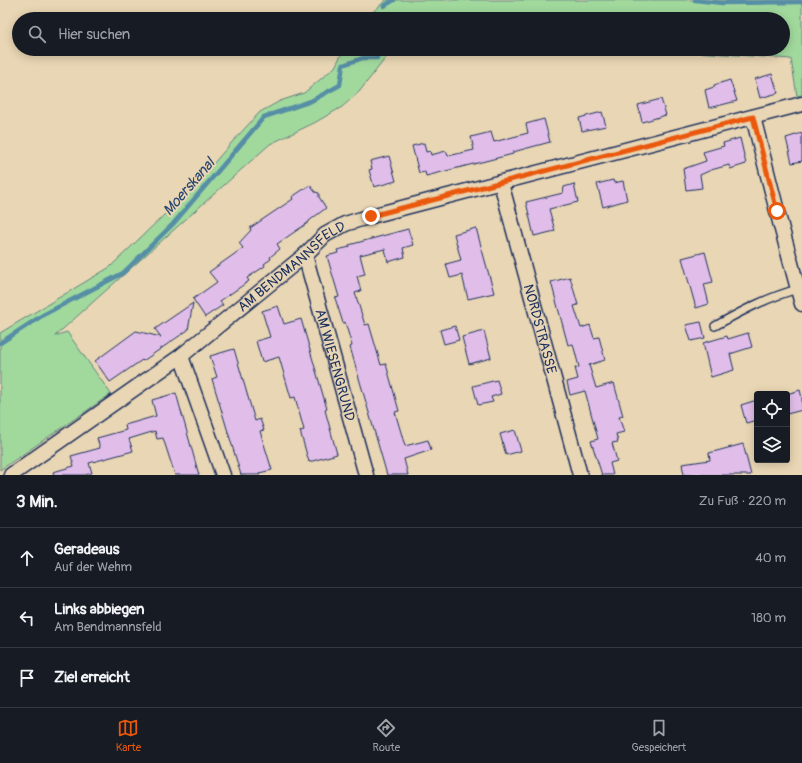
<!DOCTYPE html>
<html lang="de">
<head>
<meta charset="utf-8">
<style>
  :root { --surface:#171b24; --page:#242831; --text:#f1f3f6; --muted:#9ea1a6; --line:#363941; --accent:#ea580c }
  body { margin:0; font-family:Pangolin,sans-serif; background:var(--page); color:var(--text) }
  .controls { position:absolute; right:12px; bottom:12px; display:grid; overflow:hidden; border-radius:4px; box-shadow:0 2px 10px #0003 }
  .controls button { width:36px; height:36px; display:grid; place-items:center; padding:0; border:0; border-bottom:1px solid var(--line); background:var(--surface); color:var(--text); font:20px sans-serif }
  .stop { position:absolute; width:12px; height:12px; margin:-9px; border:3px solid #ea580c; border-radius:50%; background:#fff }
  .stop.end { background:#ea580c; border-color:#fff; box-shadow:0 1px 4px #0008 }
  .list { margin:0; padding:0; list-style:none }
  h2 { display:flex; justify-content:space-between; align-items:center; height:52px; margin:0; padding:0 16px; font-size:17px }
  h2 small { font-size:13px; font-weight:400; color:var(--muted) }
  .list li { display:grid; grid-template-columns:26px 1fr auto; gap:12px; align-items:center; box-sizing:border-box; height:60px; padding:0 16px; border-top:1px solid var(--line) }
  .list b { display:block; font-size:15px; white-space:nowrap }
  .list p { margin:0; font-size:13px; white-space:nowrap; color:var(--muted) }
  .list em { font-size:13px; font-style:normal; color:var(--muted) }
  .icon { flex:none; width:22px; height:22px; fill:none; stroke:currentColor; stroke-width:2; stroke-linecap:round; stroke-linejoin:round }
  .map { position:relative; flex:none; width:802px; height:475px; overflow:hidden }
  .search { position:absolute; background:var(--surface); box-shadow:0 2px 10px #0003; left:12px; right:12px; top:12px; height:44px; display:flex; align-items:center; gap:10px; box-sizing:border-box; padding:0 14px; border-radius:22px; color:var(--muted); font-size:15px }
  .sheet { height:232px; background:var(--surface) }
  nav { display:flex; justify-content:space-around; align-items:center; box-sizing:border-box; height:56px; border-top:1px solid var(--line); background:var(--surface); font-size:11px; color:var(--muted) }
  nav a { display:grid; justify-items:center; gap:2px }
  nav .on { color:var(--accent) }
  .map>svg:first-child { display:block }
</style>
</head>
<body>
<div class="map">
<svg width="802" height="475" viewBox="0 0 802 475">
  <rect width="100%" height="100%" fill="#e9d6b4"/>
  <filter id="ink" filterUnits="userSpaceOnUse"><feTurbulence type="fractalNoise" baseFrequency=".025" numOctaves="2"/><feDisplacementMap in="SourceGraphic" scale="8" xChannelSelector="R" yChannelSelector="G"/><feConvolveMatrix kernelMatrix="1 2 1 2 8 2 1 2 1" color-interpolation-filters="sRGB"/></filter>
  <g filter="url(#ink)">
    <path fill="#a1d99d" stroke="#5e847e" d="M 386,0 L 802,0 L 802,95 L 797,96 L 791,59 L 654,49 L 783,49 L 783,19 L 365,19 Z
      M 344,49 L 400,49 L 388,55 L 359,92 L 342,107 L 314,123 L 270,144 L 55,336 L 67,332 L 111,394 L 0,470 L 0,333 L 110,267 L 193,187 L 233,141 L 260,112 L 280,101 L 304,93 L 335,67 Z"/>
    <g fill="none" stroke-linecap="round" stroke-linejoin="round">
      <path stroke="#568ea5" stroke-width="4.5" d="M 695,0 L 722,3 L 802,2
        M 384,6 L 394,0
        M 0,343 L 43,315 L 123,273 L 173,224 L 264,117 L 311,101 L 340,85 L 343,65 L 363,58 L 377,58 L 375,49"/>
    </g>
    <path fill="#e1bee9" stroke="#1b2f5e" d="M 772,74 L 778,93 L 760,98 L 755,79 Z
      M 730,80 L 737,101 L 709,108 L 705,90 L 714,87 L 714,85 Z
      M 661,99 L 666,115 L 642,122 L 638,105 Z
      M 602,112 L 606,126 L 582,131 L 579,118 Z
      M 544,119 L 550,142 L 513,152 L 513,154 L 426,176 L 425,172 L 419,173 L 412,146 L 424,143 L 426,152 L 430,151 L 431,155 L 446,151 L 448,156 L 474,150 L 471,137 L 491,132 L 494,142 L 528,133 L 526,124 Z
      M 802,133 L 802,161 L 792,163 L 786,138 Z
      M 740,138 L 746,164 L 730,169 L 729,165 L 711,170 L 700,175 L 702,188 L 686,190 L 683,169 L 706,161 L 703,152 L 724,146 L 723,143 Z
      M 389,156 L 396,181 L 374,187 L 369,170 L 372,169 L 370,161 Z
      M 613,180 L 614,183 L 623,181 L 627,200 L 603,207 L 597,184 Z
      M 574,184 L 578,202 L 549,209 L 555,231 L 534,236 L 526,202 L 563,193 L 564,187 Z
      M 310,185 L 315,192 L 319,193 L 319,197 L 326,208 L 309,221 L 309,222 L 277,244 L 280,249 L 270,257 L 271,259 L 264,264 L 265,266 L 247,278 L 249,281 L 220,301 L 223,305 L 205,317 L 193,299 L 217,282 L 209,272 L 243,248 L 239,243 L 251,230 L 250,228 L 293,199 L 292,197 Z
      M 476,228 L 494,293 L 468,299 L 462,275 L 450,278 L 446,264 L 461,260 L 454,234 Z
      M 408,229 L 413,245 L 403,248 L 405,257 L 388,262 L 385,249 L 360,255 L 365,274 L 357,276 L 361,291 L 355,293 L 365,325 L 369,324 L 381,365 L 386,364 L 399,411 L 395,412 L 405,446 L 428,440 L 431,450 L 404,459 L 408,475 L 387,475 L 350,347 L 352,346 L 345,322 L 343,323 L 335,298 L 339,297 L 327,256 L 338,253 L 337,250 L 350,247 L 349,245 Z
      M 705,252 L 713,282 L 704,284 L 709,304 L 696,308 L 682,258 Z
      M 570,277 L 578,305 L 574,306 L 581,328 L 590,325 L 594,338 L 599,337 L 605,360 L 589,365 L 596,388 L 614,383 L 623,416 L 619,417 L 624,432 L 616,434 L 618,442 L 612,443 L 617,461 L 610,463 L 613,475 L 602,475 L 591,441 L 598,439 L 585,391 L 570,395 L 567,382 L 578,379 L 575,368 L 579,367 L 573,344 L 568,345 L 551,282 Z
      M 193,303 L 188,330 L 143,361 L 142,360 L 110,382 L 95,361 L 136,331 L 161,337 L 155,329 Z
      M 278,306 L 284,324 L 301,319 L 327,409 L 325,410 L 337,454 L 309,462 L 300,431 L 304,430 L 295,397 L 291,398 L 279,357 L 262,362 L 256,341 L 270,337 L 262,311 Z
      M 701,322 L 705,338 L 691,341 L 686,325 Z
      M 455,326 L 459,340 L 444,344 L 440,330 Z
      M 484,331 L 491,358 L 469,364 L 462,337 Z
      M 748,333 L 752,347 L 730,354 L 734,370 L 711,377 L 703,343 L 727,336 L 728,339 Z
      M 234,349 L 255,421 L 260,419 L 264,430 L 260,431 L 272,470 L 259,473 L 260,475 L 241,475 L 212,379 L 217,377 L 210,356 Z
      M 497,380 L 501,394 L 491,397 L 493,402 L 478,405 L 473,386 Z
      M 800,390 L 802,398 L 802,410 L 787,414 L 787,394 Z
      M 176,393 L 199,475 L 175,475 L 163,438 L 157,439 L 155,431 L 129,439 L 133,451 L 89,463 L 92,473 L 85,475 L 54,475 L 53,472 L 74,466 L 71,456 L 100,448 L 97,438 L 126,430 L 125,425 L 156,416 L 152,400 Z
      M 757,400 L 757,420 L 746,423 L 741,405 Z
      M 515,430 L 521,451 L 506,455 L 500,434 Z
      M 743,444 L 751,475 L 684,475 L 682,464 L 710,460 L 709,453 Z"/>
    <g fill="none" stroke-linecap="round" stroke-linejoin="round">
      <g stroke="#1b2f5e" stroke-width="10">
        <path id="lane" d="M 715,326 C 742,311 768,297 798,289"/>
      </g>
      <g stroke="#1b2f5e" stroke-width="17">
        <g id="street">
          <path d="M 753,117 L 777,211 L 802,304"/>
          <path id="s1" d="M 501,183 L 580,475"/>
          <path id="s2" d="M 305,255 L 366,475"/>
          <path d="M 181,356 L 223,475"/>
          <path id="s3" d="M 11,475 L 181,356 L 305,255 L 325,235 L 345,224 L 371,216 L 802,104"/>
        </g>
      </g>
      <use href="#lane" stroke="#e9d6b4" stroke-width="7"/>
      <use href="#street" stroke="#e9d6b4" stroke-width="14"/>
    </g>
  </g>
  <g fill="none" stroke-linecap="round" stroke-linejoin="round" filter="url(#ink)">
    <path stroke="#ea580c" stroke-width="5" d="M 371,216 L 753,117 L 777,211"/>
  </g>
  <g text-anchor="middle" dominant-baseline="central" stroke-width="4" stroke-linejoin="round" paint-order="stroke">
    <g font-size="14" fill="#1b2f5e" stroke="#e9d6b4">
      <text stroke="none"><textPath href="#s3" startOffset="350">AM BENDMANNSFELD</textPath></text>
      <text stroke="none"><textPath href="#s1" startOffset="151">NORDSTRASSE</textPath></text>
      <text stroke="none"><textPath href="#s2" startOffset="114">AM WIESENGRUND</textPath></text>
    </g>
    <g font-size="15" font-style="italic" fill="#2a4770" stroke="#e9d6b4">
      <text transform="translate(189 187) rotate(-49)">Moerskanal</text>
    </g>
  </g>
</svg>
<div class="controls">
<button><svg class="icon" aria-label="locate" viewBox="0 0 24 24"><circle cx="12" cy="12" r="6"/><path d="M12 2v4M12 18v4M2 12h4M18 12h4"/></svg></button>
<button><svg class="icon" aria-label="layers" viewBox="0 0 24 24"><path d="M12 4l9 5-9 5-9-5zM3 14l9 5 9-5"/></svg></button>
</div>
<div class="stop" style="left:777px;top:211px"></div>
<div class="stop end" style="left:371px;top:216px"></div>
<div class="search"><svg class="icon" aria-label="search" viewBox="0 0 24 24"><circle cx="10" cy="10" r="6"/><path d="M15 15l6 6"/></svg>Hier suchen</div>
</div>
<section class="sheet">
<h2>3 Min.<small>Zu Fuß · 220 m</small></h2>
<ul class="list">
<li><svg class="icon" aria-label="ahead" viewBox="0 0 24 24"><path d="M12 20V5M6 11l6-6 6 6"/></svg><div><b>Geradeaus</b><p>Auf der Wehm</p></div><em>40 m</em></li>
<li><svg class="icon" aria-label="left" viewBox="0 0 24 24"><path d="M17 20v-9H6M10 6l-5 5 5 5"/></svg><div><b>Links abbiegen</b><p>Am Bendmannsfeld</p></div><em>180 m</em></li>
<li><svg class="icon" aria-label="arrive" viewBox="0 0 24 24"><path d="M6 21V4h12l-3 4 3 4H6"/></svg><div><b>Ziel erreicht</b></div></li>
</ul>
</section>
<nav>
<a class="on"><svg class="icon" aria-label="map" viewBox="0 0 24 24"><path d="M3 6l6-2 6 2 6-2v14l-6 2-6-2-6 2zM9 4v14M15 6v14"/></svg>Karte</a>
<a><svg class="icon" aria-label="directions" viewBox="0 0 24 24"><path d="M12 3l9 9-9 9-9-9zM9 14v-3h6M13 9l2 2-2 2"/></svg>Route</a>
<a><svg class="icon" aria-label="saved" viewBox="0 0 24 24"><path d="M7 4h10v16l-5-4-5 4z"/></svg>Gespeichert</a>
</nav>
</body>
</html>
